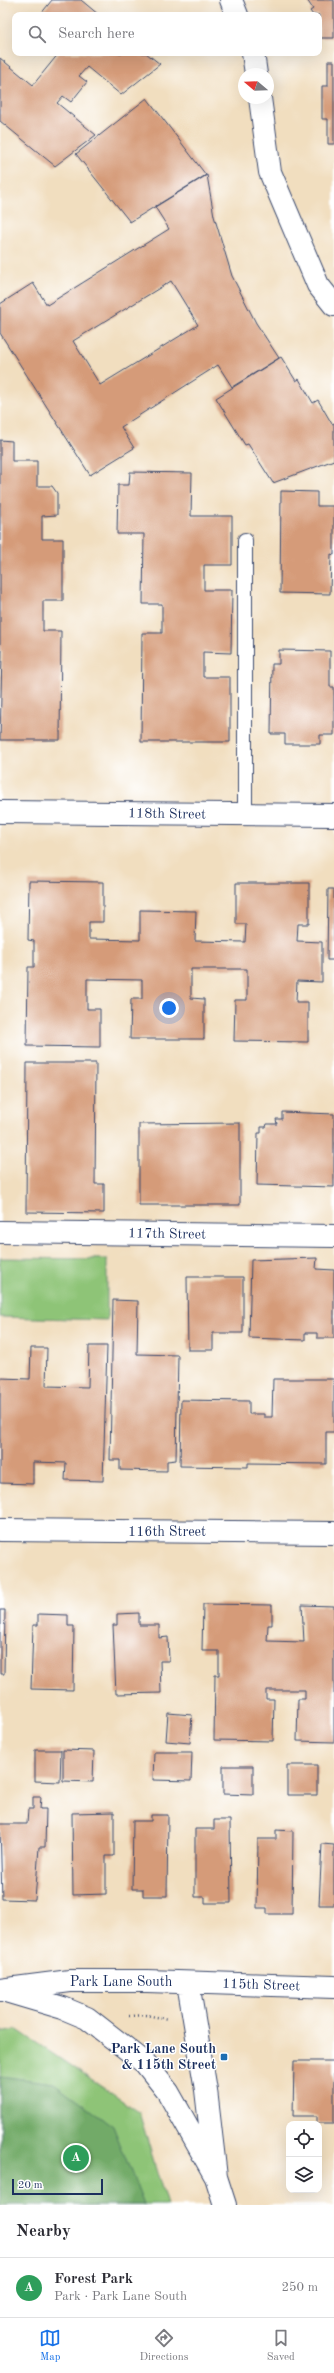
<!DOCTYPE html>
<html lang="en">
<head>
<meta charset="utf-8">
<style>
  :root { --surface:#fff; --page:#f2f2f3; --text:#2b2b33; --muted:#7c7c81; --line:#e1e1e2; --accent:#1a73e8 }
  body { margin:0; font-family:"Old Standard TT",serif; background:var(--page); color:var(--text) }
  .controls { position:absolute; right:12px; bottom:12px; display:grid; overflow:hidden; border-radius:8px; box-shadow:0 4px 16px #0002 }
  .controls button { width:36px; height:36px; display:grid; place-items:center; padding:0; border:0; border-bottom:1px solid var(--line); background:var(--surface); color:var(--text); font:20px sans-serif }
  .compass { position:absolute; left:238px; top:68px; width:36px; height:36px; border-radius:50%; background:var(--surface); box-shadow:0 4px 16px #0002; rotate:289deg }
  .scale { position:absolute; left:12px; bottom:10px; width:91px; box-sizing:border-box; padding-left:4px; border:2px solid #1b2f5e; border-top:0; font-size:11px; line-height:14px; white-space:nowrap; color:#1b2f5e; -webkit-text-stroke:3px #fff; paint-order:stroke }
  .you { position:absolute; left:169px; top:1008px; width:14px; height:14px; margin:-10px; border:3px solid #fff; border-radius:50%; background:#1a73e8; box-shadow:0 0 0 6px #1a73e833 }
  .badge { display:grid; place-items:center; width:26px; height:26px; border-radius:50%; background:var(--accent); color:#fff; font-size:13px; font-weight:700 }
  .pin { position:absolute; translate:-50% -50%; border:2px solid #fff; box-shadow:0 1px 4px #0006 }
  .list { margin:0; padding:0; list-style:none }
  h2 { display:flex; justify-content:space-between; align-items:center; height:52px; margin:0; padding:0 16px; font-size:17px }
  h2 small { font-size:13px; font-weight:400; color:var(--muted) }
  .list li { display:grid; grid-template-columns:26px 1fr auto; gap:12px; align-items:center; box-sizing:border-box; height:60px; padding:0 16px; border-top:1px solid var(--line) }
  .list b { display:block; font-size:15px; white-space:nowrap }
  .list p { margin:0; font-size:13px; white-space:nowrap; color:var(--muted) }
  .list em { font-size:13px; font-style:normal; color:var(--muted) }
  .icon { flex:none; width:22px; height:22px; fill:none; stroke:currentColor; stroke-width:2; stroke-linecap:round; stroke-linejoin:round }
  .map { position:relative; flex:none; width:334px; height:2205px; overflow:hidden }
  .search { position:absolute; background:var(--surface); box-shadow:0 4px 16px #0002; left:12px; right:12px; top:12px; height:44px; display:flex; align-items:center; gap:10px; box-sizing:border-box; padding:0 14px; border-radius:8px; color:var(--muted); font-size:15px }
  .sheet { height:112px; background:var(--surface) }
  nav { display:flex; justify-content:space-around; align-items:center; box-sizing:border-box; height:56px; border-top:1px solid var(--line); background:var(--surface); font-size:11px; color:var(--muted) }
  nav a { display:grid; justify-items:center; gap:2px }
  nav .on { color:var(--accent) }
  .map>svg:first-child { display:block }
</style>
</head>
<body>
<div class="map">
<svg width="334" height="2205" viewBox="0 0 334 2205">
  <rect width="100%" height="100%" fill="#fff"/>
  <filter id="ink" filterUnits="userSpaceOnUse"><feTurbulence type="fractalNoise" baseFrequency=".025" numOctaves="2"/><feDisplacementMap in="SourceGraphic" scale="8" xChannelSelector="R" yChannelSelector="G"/><feConvolveMatrix kernelMatrix="1 2 1 2 8 2 1 2 1" color-interpolation-filters="sRGB"/></filter>
  <filter id="wash" filterUnits="userSpaceOnUse"><feTurbulence type="fractalNoise" baseFrequency=".012" numOctaves="4" result="noise"/><feDisplacementMap in="SourceGraphic" scale="16" xChannelSelector="R" yChannelSelector="G"/><feGaussianBlur stdDeviation="0.9" result="paint"/><feColorMatrix in="noise" values="0 0 0 0 0 0 0 0 0 0 0 0 0 0 0 0 0 1.4 0 .05"/><feComposite in="paint" operator="in"/></filter>
  <g filter="url(#wash)">
    <rect width="100%" height="100%" fill="#f1debf"/>
    <path fill="#8ec477" stroke="#547a6a" d="M 0,1258 L 107,1259 L 107,1320 L 0,1317 Z
      M 16,2029 L 139,2112 L 167,2205 L 0,2205 L 0,2032 Z"/>
    <path fill="#72aa68" stroke="#466c63" d="M 0,2076 L 54,2083 L 113,2126 L 144,2205 L 0,2205 Z"/>
    <g id="blocks">
      <path fill="#d59b79" fill-rule="evenodd" d="M 52,0 L 81,0 L 99,15 L 40,15 Z
        M 307,0 L 334,0 L 334,38 L 319,38 L 319,15 L 313,15 L 310,11 L 313,9 Z
        M 59,53 L 146,53 L 160,64 L 121,95 L 87,67 L 79,76 L 87,82 L 71,102 L 63,96 L 57,103 L 96,135 L 55,166 L 0,121 L 0,58 L 33,85 Z
        M 328,61 L 334,61 L 334,144 L 328,144 L 328,119 L 322,119 L 322,86 L 328,86 Z
        M 147,98 L 206,175 L 130,222 L 76,154 Z
        M 207,175 L 214,216 L 232,276 L 256,323 L 279,358 L 232,387 L 218,365 L 121,427 L 134,448 L 90,475 L 0,333 L 0,304 L 33,283 L 47,305 L 169,229 L 155,207 ZM 171,281 L 198,325 L 100,385 L 73,341 Z
        M 281,357 L 296,381 L 299,379 L 313,403 L 318,400 L 332,424 L 334,423 L 334,460 L 273,483 L 248,444 L 245,445 L 216,398 Z
        M 0,440 L 12,441 L 12,461 L 37,461 L 37,486 L 52,486 L 57,493 L 57,515 L 42,516 L 42,539 L 63,539 L 63,601 L 43,601 L 43,631 L 61,631 L 60,740 L 0,740 L 2,651 L 0,651 Z
        M 130,472 L 192,473 L 191,516 L 232,516 L 232,565 L 204,565 L 204,590 L 232,590 L 231,653 L 203,652 L 203,677 L 230,677 L 230,742 L 141,742 L 142,633 L 162,633 L 162,604 L 143,604 L 144,534 L 117,534 L 118,485 L 129,485 Z
        M 281,491 L 317,492 L 317,506 L 334,506 L 334,555 L 331,554 L 330,594 L 280,593 Z
        M 279,650 L 330,651 L 330,687 L 334,687 L 334,735 L 320,735 L 320,744 L 285,744 L 285,734 L 271,734 L 272,664 L 279,664 Z
        M 29,881 L 103,882 L 103,922 L 89,922 L 89,939 L 140,940 L 140,910 L 196,911 L 195,941 L 245,942 L 246,924 L 236,924 L 236,883 L 309,883 L 309,924 L 298,924 L 297,941 L 322,942 L 322,982 L 297,981 L 296,1002 L 308,1002 L 308,1042 L 234,1041 L 235,1000 L 247,1000 L 247,969 L 191,969 L 191,998 L 204,999 L 204,1039 L 130,1039 L 131,999 L 142,999 L 142,980 L 87,979 L 87,1009 L 100,1009 L 100,1047 L 27,1046 L 28,967 L 34,967 L 34,941 L 28,940 Z
        M 328,889 L 334,889 L 334,960 L 327,960 Z
        M 27,1063 L 96,1063 L 95,1184 L 104,1184 L 104,1213 L 26,1212 Z
        M 282,1112 L 334,1114 L 334,1187 L 257,1185 L 258,1133 L 261,1133 L 261,1127 L 266,1127 L 267,1124 L 277,1124 L 276,1119 L 282,1119 Z
        M 240,1123 L 240,1205 L 139,1205 L 139,1124 Z
        M 317,1258 L 316,1269 L 334,1270 L 334,1338 L 317,1338 L 317,1333 L 305,1333 L 305,1340 L 249,1338 L 251,1260 Z
        M 187,1277 L 243,1277 L 243,1333 L 213,1333 L 213,1350 L 188,1350 Z
        M 113,1300 L 138,1301 L 137,1354 L 178,1355 L 176,1460 L 167,1461 L 167,1471 L 120,1470 L 120,1460 L 110,1460 Z
        M 89,1346 L 107,1346 L 103,1481 L 65,1480 L 66,1463 L 33,1462 L 33,1484 L 0,1483 L 0,1378 L 30,1379 L 31,1348 L 47,1348 L 46,1386 L 88,1387 Z
        M 273,1379 L 334,1379 L 334,1432 L 326,1432 L 326,1464 L 248,1463 L 248,1467 L 180,1466 L 181,1400 L 249,1401 L 249,1414 L 264,1414 L 264,1417 L 272,1417 Z
        M 203,1604 L 272,1605 L 272,1625 L 268,1625 L 267,1641 L 304,1642 L 302,1605 L 334,1606 L 334,1742 L 297,1741 L 298,1699 L 305,1699 L 305,1690 L 266,1690 L 266,1699 L 274,1699 L 273,1741 L 214,1740 L 215,1675 L 219,1675 L 219,1651 L 202,1651 Z
        M 0,1610 L 5,1610 L 4,1674 L 0,1674 Z
        M 139,1613 L 139,1625 L 159,1625 L 159,1638 L 168,1637 L 169,1661 L 160,1661 L 161,1693 L 116,1694 L 113,1625 L 117,1625 L 117,1614 Z
        M 38,1614 L 68,1615 L 68,1626 L 74,1626 L 73,1690 L 31,1689 L 33,1625 L 38,1625 Z
        M 168,1713 L 192,1715 L 190,1743 L 166,1741 Z
        M 35,1750 L 61,1750 L 60,1782 L 35,1781 Z
        M 63,1750 L 94,1751 L 93,1782 L 63,1781 Z
        M 154,1752 L 192,1752 L 191,1781 L 153,1780 Z
        M 287,1765 L 317,1765 L 317,1795 L 287,1795 Z
        M 223,1766 L 253,1766 L 253,1795 L 223,1794 Z
        M 33,1797 L 41,1797 L 40,1809 L 46,1809 L 45,1847 L 39,1847 L 35,1900 L 2,1899 L 0,1824 L 27,1824 L 28,1809 L 33,1809 Z
        M 114,1812 L 114,1856 L 106,1856 L 106,1894 L 73,1895 L 72,1813 Z
        M 151,1815 L 168,1815 L 167,1896 L 143,1896 L 143,1889 L 132,1889 L 133,1821 L 151,1821 Z
        M 214,1820 L 230,1820 L 231,1903 L 205,1903 L 205,1897 L 195,1897 L 195,1829 L 214,1829 Z
        M 276,1830 L 293,1831 L 292,1914 L 267,1914 L 267,1908 L 257,1908 L 258,1839 L 276,1839 Z
        M 322,1844 L 334,1845 L 334,1905 L 319,1905 Z
        M 294,2061 L 334,2061 L 334,2123 L 317,2123 L 317,2116 L 293,2116 Z"/>
    </g>
  </g>
  <g filter="url(#ink)">
    <use href="#blocks" fill-opacity="0" stroke="#3b496d" stroke-width="1"/>
    <g fill="none" stroke-linecap="round" stroke-linejoin="round">
      <g stroke="#3b496d" stroke-width="16">
        <path id="service" d="M 245,540 L 245,815"/>
      </g>
      <g stroke="#3b496d" stroke-width="24">
        <path id="minor" d="M 0,812 L 334,815
          M 0,1232 L 334,1236
          M 0,1530 L 334,1533
          M 188,1983 L 206,2090 L 216,2177 L 225,2205
          M 0,1990 L 70,1981 L 147,1981 L 334,1987
          M 9,1992 L 63,2008 L 87,2018 L 145,2063 L 168,2092 L 216,2177"/>
      </g>
      <g stroke="#3b496d" stroke-width="24">
        <path id="tertiary" d="M 231,0 L 237,15
          M 253,53 L 256,74
          M 260,98 L 270,172 L 318,285 L 334,305"/>
      </g>
      <path stroke="#3b496d" stroke-width="2.5" stroke-dasharray="1 3" stroke-linecap="butt" d="M 129,2016 L 145,2015 L 168,2019"/>
      <use href="#service" stroke="#fff" stroke-width="14"/>
      <use href="#minor" stroke="#fff" stroke-width="22"/>
      <use href="#tertiary" stroke="#fff" stroke-width="22"/>
    </g>
  </g>
  <rect fill="#1f6fb2" stroke="#fff" stroke-width="1.5" x="220" y="2053" width="8" height="8" rx="2"/>
  <g text-anchor="middle" dominant-baseline="central" stroke-width="3" stroke-linejoin="round" paint-order="stroke">
    <g font-size="14" fill="#1b2f5e" stroke="#fff">
      <text transform="translate(167 814) rotate(1)">118th Street</text>
      <text transform="translate(167 1234) rotate(1)">117th Street</text>
      <text x="167" y="1532">116th Street</text>
      <text x="121" y="1982">Park Lane South</text>
      <text transform="translate(261 1985) rotate(2)">115th Street</text>
    </g>
    <g font-size="14" font-weight="bold" fill="#1b2f5e" stroke="#fff" text-anchor="end">
      <text x="216" y="2049">Park Lane South<tspan x="216" dy="16">&amp; 115th Street</tspan></text>
    </g>
  </g>
</svg>
<div class="controls">
<button><svg class="icon" aria-label="locate" viewBox="0 0 24 24"><circle cx="12" cy="12" r="6"/><path d="M12 2v4M12 18v4M2 12h4M18 12h4"/></svg></button>
<button><svg class="icon" aria-label="layers" viewBox="0 0 24 24"><path d="M12 4l9 5-9 5-9-5zM3 14l9 5 9-5"/></svg></button>
</div>
<svg class="compass" viewBox="-18 -18 36 36"><path d="M0-13l5 13h-10z" fill="#e53935"/><path d="M0 13l5-13h-10z" fill="#7c7c81"/></svg>
<div class="scale">20 m</div>
<div class="you"></div>
<div class="pin badge" style="left:76px;top:2158px;background:#2e9e5b">A</div>
<div class="search"><svg class="icon" aria-label="search" viewBox="0 0 24 24"><circle cx="10" cy="10" r="6"/><path d="M15 15l6 6"/></svg>Search here</div>
</div>
<section class="sheet">
<h2>Nearby<small></small></h2>
<ul class="list">
<li><span class="badge" style="background:#2e9e5b">A</span><div><b>Forest Park</b><p>Park · Park Lane South</p></div><em>250 m</em></li>
</ul>
</section>
<nav>
<a class="on"><svg class="icon" aria-label="map" viewBox="0 0 24 24"><path d="M3 6l6-2 6 2 6-2v14l-6 2-6-2-6 2zM9 4v14M15 6v14"/></svg>Map</a>
<a><svg class="icon" aria-label="directions" viewBox="0 0 24 24"><path d="M12 3l9 9-9 9-9-9zM9 14v-3h6M13 9l2 2-2 2"/></svg>Directions</a>
<a><svg class="icon" aria-label="saved" viewBox="0 0 24 24"><path d="M7 4h10v16l-5-4-5 4z"/></svg>Saved</a>
</nav>
</body>
</html>
